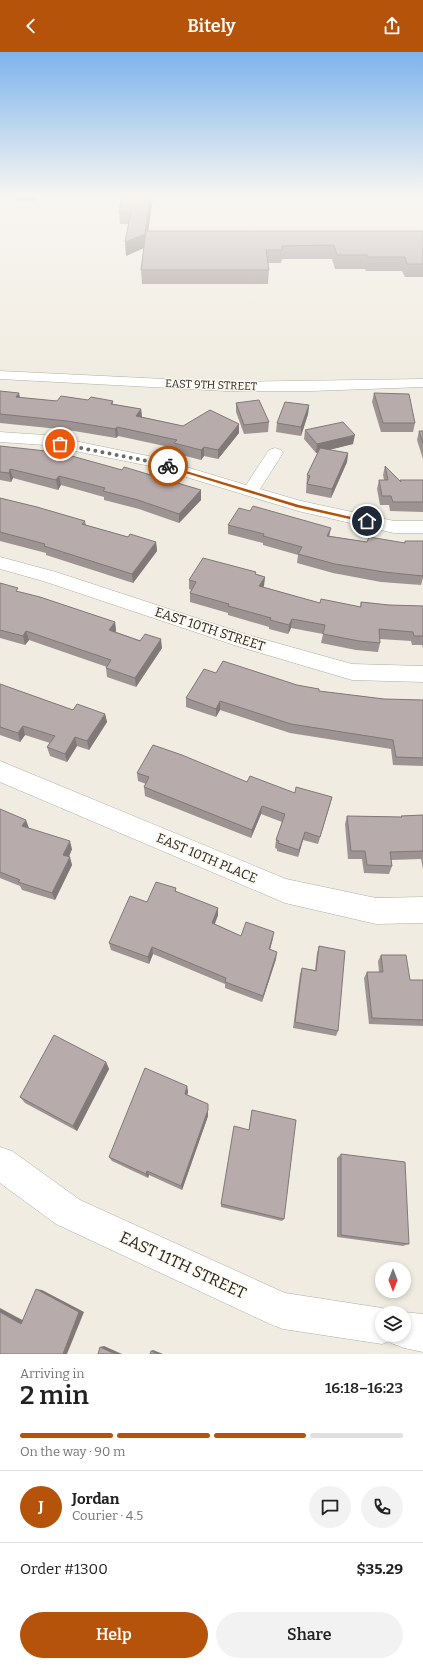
<!DOCTYPE html>
<meta charset="utf-8">
<style>
:root{--surface:#fff;--page:#f2f2f2;--text:#222;--muted:#767676;--line:#e0e0e0;--accent:#b45309}
body{margin:0;font-family:Bitter,serif;background:var(--page);color:var(--text);height:100vh;display:flex;flex-direction:column;font-size:15px;white-space:nowrap}
*{box-sizing:border-box;margin:0}
p{font-size:13px;color:var(--muted)}
.icon{flex:none;width:22px;height:22px;fill:none;stroke:currentColor;stroke-width:2;stroke-linecap:round;stroke-linejoin:round}
.map{position:relative;height:1302px;overflow:hidden}
.panel{display:flex;flex-direction:column;background:var(--surface);flex:1}
.panel>*{flex:none}
.needle{width:26px;rotate:180deg}
.fabs{position:absolute;left:375px;top:1210px;display:grid;gap:8px}
.fabs a{display:grid;place-items:center;width:36px;height:36px;border-radius:50%;background:var(--surface);box-shadow:0 2px 6px #0003;font-size:20px}
.pin{position:absolute;display:grid;place-items:center;width:34px;height:34px;color:#fff;margin:-17px;border:2px solid #fff;border-radius:50%;box-shadow:0 1px 4px #0007}
.courier{position:absolute;display:grid;place-items:center;width:40px;height:40px;margin:-20px;border:3px solid #b45309;border-radius:50%;background:#fff;color:#222;box-shadow:0 1px 5px #0007}
.summary em{font-style:normal;font-weight:600}
.summary div{display:flex;flex-direction:column-reverse}
.summary{display:flex;align-items:center;justify-content:space-between;height:68px;padding:0 20px}
h1{font-size:26px;font-weight:600;line-height:30px}
.bar{display:grid;grid-template-columns:repeat(4,1fr);gap:6px 4px;align-content:center;height:48px;padding:0 20px}
.bar i{height:5px;border-radius:3px;background:var(--line)}
.bar .current{background:var(--accent)}
.bar p{grid-column:span 4}
.line{display:flex;align-items:center;gap:10px;padding:0 20px;border-top:1px solid var(--line)}
.line div{flex:1}
.round{display:grid;place-items:center;flex:none;width:42px;height:42px;border-radius:21px;background:var(--page)}
.button{display:flex;gap:8px;margin-top:auto;padding:8px 20px}
.button a{flex:1;height:46px;border-radius:24px;background:var(--accent);color:#fff;font-size:16px;font-weight:600;line-height:46px;text-align:center}
.button a+a{background:var(--page);color:var(--text)}
header{display:flex;justify-content:space-between;align-items:center;height:52px;padding:0 20px;background:var(--accent);color:#fff;font-size:18px;font-weight:600}
.map>svg:first-child{display:block}
</style>
<header><svg class="icon" aria-label="back" viewBox="0 0 24 24"><path d="M15 5l-7 7 7 7"/></svg>Bitely<svg class="icon" aria-label="share" viewBox="0 0 24 24"><path d="M12 15V3M7 8l5-5 5 5M5 13v7h14v-7"/></svg></header>
<div class="map">
<svg width="423" height="1302" viewBox="0 0 423 1302">
<rect width="100%" height="100%" fill="#f0ece1"/>
<g fill="none" stroke-linecap="round" stroke-linejoin="round">
<g stroke="#b0ada3" stroke-width="1">
<g id="minor">
<path d="M 0,319 L 227,330 L 423,327 L 423,335 L 311,339 L 227,339 L 0,327 Z"/>
<path d="M 0,380 L 45,383 L 153,405 L 246,433 L 269,398 L 275,396 L 281,398 L 283,401 L 260,437 L 301,449 L 394,469 L 423,469 L 423,481 L 394,481 L 298,459 L 150,414 L 45,393 L 0,390 Z"/>
<path d="M 0,505 L 56,520 L 248,583 L 352,612 L 423,614 L 423,630 L 352,628 L 237,594 L 43,529 L 0,517 Z"/>
<path d="M 0,709 L 286,827 L 376,846 L 423,845 L 423,871 L 376,872 L 285,851 L 0,730 Z"/>
<path d="M 0,1095 L 12,1099 L 80,1148 L 285,1241 L 382,1256 L 395,1261 L 382,1261 L 382,1283 L 404,1283 L 404,1261 L 400,1261 L 404,1260 L 423,1262 L 423,1300 L 404,1296 L 391,1291 L 390,1289 L 382,1292 L 283,1277 L 270,1272 L 56,1172 L 0,1131 Z"/>
</g>
</g>
<use href="#minor" fill="#fff" fill-rule="evenodd"/>
</g>
<g fill="#9e9393">
<path d="M 15,145 L 36,145 L 34,149 L 15,149 Z"/>
<path d="M 153,145 L 148,179 L 423,179 L 423,225 L 405,225 L 402,219 L 366,219 L 365,217 L 335,217 L 332,207 L 282,207 L 281,211 L 268,211 L 269,218 L 268,232 L 142,232 L 141,218 L 144,196 L 126,204 L 128,172 L 120,172 L 119,160 Z"/>
<path d="M 0,339 L 20,346 L 57,349 L 88,348 L 113,349 L 113,352 L 141,357 L 142,365 L 183,374 L 239,372 L 239,381 L 218,407 L 204,404 L 201,408 L 174,401 L 174,396 L 118,384 L 116,386 L 68,378 L 0,371 Z"/>
<path d="M 374,341 L 415,371 L 413,380 L 381,380 L 372,350 Z"/>
<path d="M 236,351 L 269,370 L 268,380 L 244,382 L 236,360 Z"/>
<path d="M 309,353 L 308,362 L 301,384 L 276,380 L 277,371 Z"/>
<path d="M 305,378 L 353,392 L 329,398 L 348,401 L 347,410 L 331,446 L 306,441 L 307,423 L 318,400 L 316,401 L 304,387 Z"/>
<path d="M 419,379 L 423,379 L 423,407 L 417,388 Z"/>
<path d="M 0,394 L 122,418 L 201,438 L 201,448 L 179,471 L 139,457 L 104,448 L 104,445 L 61,433 L 58,438 L 13,426 L 11,430 L 0,428 Z"/>
<path d="M 385,414 L 400,429 L 400,428 L 423,428 L 423,460 L 390,459 L 389,453 L 380,453 L 377,437 L 379,428 L 384,428 L 383,423 Z"/>
<path d="M 0,446 L 85,469 L 86,473 L 128,485 L 156,490 L 157,499 L 133,531 L 46,503 L 46,501 L 0,489 Z"/>
<path d="M 228,473 L 330,484 L 367,490 L 404,491 L 405,489 L 423,489 L 423,526 L 421,533 L 381,530 L 333,521 L 297,511 L 298,503 L 263,493 L 263,491 L 228,482 Z"/>
<path d="M 256,522 L 265,525 L 263,535 L 320,551 L 360,555 L 361,550 L 389,553 L 423,554 L 423,596 L 422,593 L 412,593 L 411,589 L 380,587 L 380,591 L 378,600 L 356,598 L 321,591 L 323,582 L 291,576 L 288,582 L 269,577 L 269,575 L 228,563 L 228,561 L 190,550 L 190,541 L 191,538 L 189,537 L 189,528 Z"/>
<path d="M 0,531 L 19,540 L 115,570 L 116,579 L 116,580 L 162,596 L 136,635 L 107,625 L 106,616 L 107,615 L 29,588 L 25,593 L 0,586 Z"/>
<path d="M 216,621 L 297,633 L 319,639 L 384,647 L 423,648 L 423,714 L 393,713 L 391,697 L 290,681 L 220,658 L 216,665 L 186,655 L 186,646 Z"/>
<path d="M 0,632 L 73,658 L 105,662 L 107,670 L 89,698 L 77,694 L 67,710 L 50,704 L 47,695 L 50,691 L 25,683 L 20,690 L 0,683 Z"/>
<path d="M 137,721 L 247,730 L 295,741 L 332,745 L 318,792 L 303,788 L 298,805 L 277,799 L 277,797 L 275,796 L 276,788 L 282,770 L 261,762 L 251,786 L 145,744 L 144,735 L 146,732 L 138,729 Z"/>
<path d="M 0,757 L 29,776 L 72,797 L 69,805 L 72,813 L 55,848 L 22,838 L 20,834 L 0,826 Z"/>
<path d="M 423,763 L 423,817 L 421,807 L 391,808 L 392,814 L 389,822 L 364,821 L 362,807 L 348,807 L 345,772 L 347,764 L 401,765 L 401,764 Z"/>
<path d="M 176,836 L 176,840 L 218,856 L 218,863 L 215,872 L 241,884 L 273,886 L 270,898 L 276,907 L 262,950 L 225,936 L 225,932 L 153,902 L 149,912 L 111,898 L 109,891 L 147,850 Z"/>
<path d="M 319,894 L 338,979 L 336,984 L 293,976 L 300,922 L 302,916 L 315,918 L 317,901 Z"/>
<path d="M 381,903 L 410,928 L 423,928 L 423,974 L 369,972 L 364,926 L 367,920 L 379,920 L 378,909 Z"/>
<path d="M 106,1010 L 109,1017 L 77,1079 L 25,1051 L 20,1045 Z"/>
<path d="M 187,1034 L 188,1040 L 187,1043 L 208,1052 L 208,1064 L 182,1138 L 149,1123 L 148,1126 L 112,1109 L 109,1105 Z"/>
<path d="M 252,1058 L 284,1167 L 282,1169 L 221,1155 L 221,1152 L 249,1078 Z"/>
<path d="M 341,1102 L 409,1192 L 403,1194 L 337,1185 L 337,1106 Z"/>
</g>
<g fill="#817878">
<path d="M 33,145 L 36,145 L 34,149 Z"/>
<path d="M 150,145 L 153,145 L 146,195 L 126,204 L 125,190 Z"/>
<path d="M 19,341 L 21,350 L 16,345 Z"/>
<path d="M 309,353 L 308,362 L 301,384 L 301,375 Z"/>
<path d="M 141,357 L 142,366 L 136,364 Z"/>
<path d="M 239,372 L 239,381 L 218,407 L 218,398 Z"/>
<path d="M 117,375 L 118,384 L 116,386 L 115,377 Z"/>
<path d="M 355,383 L 353,392 L 316,401 L 317,392 Z"/>
<path d="M 204,395 L 204,404 L 201,408 L 201,398 Z"/>
<path d="M 348,401 L 347,410 L 331,446 L 332,437 Z"/>
<path d="M 10,417 L 13,426 L 11,430 L 9,421 Z"/>
<path d="M 59,424 L 61,433 L 58,438 L 56,428 Z"/>
<path d="M 201,438 L 201,448 L 179,471 L 179,462 Z"/>
<path d="M 331,476 L 329,485 L 327,484 Z"/>
<path d="M 156,490 L 157,499 L 133,531 L 132,522 Z"/>
<path d="M 265,525 L 264,534 L 259,543 L 259,534 Z"/>
<path d="M 292,567 L 291,576 L 288,582 L 289,573 Z"/>
<path d="M 115,570 L 116,579 L 110,587 L 109,578 Z"/>
<path d="M 26,579 L 29,588 L 25,593 L 23,584 Z"/>
<path d="M 161,587 L 162,596 L 136,635 L 135,626 Z"/>
<path d="M 220,649 L 220,658 L 216,665 L 216,657 Z"/>
<path d="M 105,662 L 107,670 L 89,698 L 87,689 Z"/>
<path d="M 23,674 L 25,683 L 20,690 L 18,681 Z"/>
<path d="M 75,685 L 77,694 L 67,710 L 65,702 Z"/>
<path d="M 332,745 L 330,753 L 318,792 L 320,785 Z"/>
<path d="M 262,754 L 261,762 L 251,786 L 252,778 Z"/>
<path d="M 26,768 L 29,776 L 25,782 L 22,774 Z"/>
<path d="M 305,780 L 303,788 L 298,805 L 299,798 Z"/>
<path d="M 70,789 L 72,797 L 66,811 L 63,803 Z"/>
<path d="M 70,805 L 72,813 L 55,848 L 52,841 Z"/>
<path d="M 218,856 L 218,863 L 212,878 L 212,871 Z"/>
<path d="M 274,880 L 273,886 L 268,904 L 269,897 Z"/>
<path d="M 152,895 L 153,902 L 149,912 L 148,905 Z"/>
<path d="M 277,900 L 276,907 L 262,950 L 263,944 Z"/>
<path d="M 106,1010 L 109,1017 L 77,1079 L 73,1074 Z"/>
<path d="M 187,1034 L 188,1040 L 186,1048 L 185,1042 Z"/>
<path d="M 208,1058 L 208,1064 L 182,1138 L 181,1134 Z"/>
<path d="M 147,1119 L 149,1123 L 148,1126 L 146,1122 Z"/>
<path d="M 36,1237 L 42,1238 L 84,1260 L 67,1302 L 63,1302 Z"/>
<path d="M 0,1256 L 28,1271 L 21,1272 L 0,1260 Z"/>
<path d="M 104,1294 L 122,1302 L 115,1302 L 100,1295 Z"/>
<path d="M 153,1298 L 163,1302 L 158,1302 L 151,1299 Z"/>
</g>
<g fill="#b8abab" stroke="#817878">
<path d="M 122,145 L 150,145 L 145,182 L 125,190 L 131,160 L 119,160 Z"/>
<path d="M 146,179 L 423,179 L 423,212 L 407,212 L 405,205 L 368,205 L 367,203 L 337,203 L 334,193 L 282,194 L 282,198 L 266,198 L 269,218 L 141,218 Z"/>
<path d="M 0,339 L 19,341 L 16,345 L 57,349 L 61,344 L 88,348 L 91,345 L 113,349 L 111,352 L 141,357 L 136,364 L 183,374 L 210,358 L 239,372 L 218,398 L 204,395 L 201,398 L 174,391 L 177,388 L 117,375 L 115,377 L 67,369 L 0,362 Z"/>
<path d="M 374,341 L 409,342 L 415,371 L 383,371 Z"/>
<path d="M 259,348 L 269,370 L 244,373 L 236,351 Z"/>
<path d="M 285,350 L 309,353 L 301,375 L 277,371 Z"/>
<path d="M 343,370 L 355,383 L 317,392 L 305,378 Z"/>
<path d="M 419,379 L 423,379 L 423,391 Z"/>
<path d="M 0,394 L 37,398 L 61,401 L 122,418 L 124,415 L 201,438 L 179,462 L 138,448 L 103,439 L 105,436 L 59,424 L 56,428 L 10,417 L 9,421 L 0,420 Z"/>
<path d="M 320,396 L 348,401 L 332,437 L 307,432 L 310,424 L 307,423 Z"/>
<path d="M 385,414 L 401,430 L 400,428 L 423,428 L 423,450 L 393,450 L 391,444 L 382,444 L 379,428 L 388,428 Z"/>
<path d="M 0,446 L 37,455 L 85,469 L 82,472 L 128,485 L 130,482 L 156,490 L 132,522 L 44,494 L 45,492 L 0,480 Z"/>
<path d="M 253,454 L 331,476 L 327,484 L 367,490 L 369,485 L 405,491 L 405,489 L 423,489 L 423,524 L 384,520 L 335,512 L 298,502 L 302,495 L 263,484 L 264,482 L 228,473 L 239,456 L 250,459 Z"/>
<path d="M 203,506 L 256,520 L 255,522 L 265,525 L 259,534 L 320,551 L 321,547 L 361,555 L 361,550 L 389,553 L 423,554 L 423,584 L 414,584 L 413,580 L 379,577 L 380,591 L 359,589 L 323,582 L 325,573 L 292,567 L 289,573 L 270,568 L 271,566 L 228,554 L 229,552 L 190,541 L 196,530 L 189,528 Z"/>
<path d="M 0,531 L 18,536 L 16,539 L 40,545 L 115,570 L 109,578 L 140,589 L 145,582 L 161,587 L 135,626 L 106,616 L 111,608 L 26,579 L 23,584 L 0,578 Z"/>
<path d="M 223,609 L 297,633 L 319,637 L 319,639 L 384,647 L 423,648 L 423,706 L 396,705 L 393,688 L 291,672 L 220,649 L 216,657 L 186,646 L 204,617 L 216,621 Z"/>
<path d="M 0,632 L 73,658 L 77,652 L 105,662 L 87,689 L 75,685 L 65,702 L 47,695 L 55,684 L 23,674 L 18,681 L 0,675 Z"/>
<path d="M 153,693 L 182,703 L 247,730 L 250,724 L 295,741 L 296,735 L 332,745 L 320,785 L 305,780 L 299,798 L 278,791 L 279,789 L 276,788 L 285,762 L 262,754 L 252,778 L 144,735 L 149,725 L 137,721 Z"/>
<path d="M 0,757 L 26,768 L 22,774 L 70,789 L 63,803 L 70,805 L 52,841 L 18,830 L 20,828 L 0,820 Z"/>
<path d="M 423,763 L 423,799 L 390,800 L 392,814 L 367,813 L 365,799 L 351,799 L 347,764 L 402,765 L 401,764 Z"/>
<path d="M 156,830 L 176,836 L 175,839 L 218,856 L 212,871 L 241,884 L 246,870 L 274,880 L 269,897 L 277,900 L 263,944 L 225,930 L 226,926 L 152,895 L 148,905 L 109,891 L 130,844 L 147,850 Z"/>
<path d="M 319,894 L 345,899 L 338,979 L 295,970 L 302,916 L 316,919 Z"/>
<path d="M 381,903 L 406,903 L 410,928 L 423,928 L 423,968 L 372,966 L 367,920 L 383,920 Z"/>
<path d="M 54,983 L 106,1010 L 73,1074 L 20,1045 Z"/>
<path d="M 145,1016 L 187,1034 L 185,1042 L 208,1052 L 208,1058 L 181,1134 L 147,1119 L 146,1122 L 109,1105 Z"/>
<path d="M 252,1058 L 296,1068 L 284,1167 L 221,1152 L 234,1074 L 249,1078 Z"/>
<path d="M 341,1102 L 405,1110 L 409,1192 L 341,1183 Z"/>
<path d="M 36,1237 L 79,1260 L 63,1302 L 0,1302 L 0,1260 L 21,1272 Z"/>
<path d="M 100,1295 L 115,1302 L 98,1302 Z"/>
<path d="M 151,1299 L 158,1302 L 150,1302 Z"/>
</g>
<linearGradient id="sky" x2="0" y2="1"><stop stop-color="#7db4ec"/><stop offset="0.44" stop-color="#f8f6f2"/><stop offset="1" stop-color="#f8f6f2" stop-opacity="0"/></linearGradient>
<rect width="423" height="327" fill="url(#sky)"/>
<path fill="#b45309" d="M 166,413 L 299,453 L 369,469 L 367,471 L 296,455 L 166,415 Z"/>
<g fill="none" stroke-linecap="round" stroke-linejoin="round">
<path stroke="#6e6b66" stroke-width="4" stroke-dasharray="0 7.2" d="M 60,392 L 153,410 L 168,414"/>
</g>
<g text-anchor="middle" dominant-baseline="central" stroke-width="3" stroke-linejoin="round" paint-order="stroke">
<g font-size="11" fill="#282623" stroke="#fdf9ef">
<text transform="translate(211 333) rotate(2)">EAST 9TH STREET</text>
</g>
<g font-size="13" fill="#282623" stroke="#fdf9ef">
<text transform="translate(210 577) rotate(18)">EAST 10TH STREET</text>
<text transform="translate(207 806) rotate(23)">EAST 10TH PLACE</text>
</g>
<g font-size="16" fill="#282623" stroke="#fdf9ef">
<text transform="translate(183 1213) rotate(25)">EAST 11TH STREET</text>
</g>
</g>
</svg>
<div class="fabs">
<a><svg class="needle" viewBox="-14 -14 28 28"><path d="M0-13l5 13h-10z" fill="#e53935"/><path d="M0 13l5-13h-10z" fill="#767676"/></svg></a>
<a><svg class="icon" aria-label="layers" viewBox="0 0 24 24"><path d="M12 4l9 5-9 5-9-5zM3 14l9 5 9-5"/></svg></a>
</div>
<div class="pin" style="left:60px;top:392px;background:#ea580c"><svg class="icon" aria-label="bag" viewBox="0 0 24 24"><path d="M5 8h14l-1 12H6zM9 8a3 3 0 0 1 6 0"/></svg></div>
<div class="pin" style="left:367px;top:469px;background:#1f2937"><svg class="icon" aria-label="home" viewBox="0 0 24 24"><path d="M3 11l9-7 9 7M6 9v11h12V9"/></svg></div>
<div class="courier" style="left:168px;top:414px"><svg class="icon" aria-label="bike" viewBox="0 0 24 24"><circle cx="6" cy="16" r="4"/><circle cx="18" cy="16" r="4"/><path d="M6 16l4-8h5l3 8M10 8l3 8H6M13 5h3"/></svg></div>
</div>
<section class="panel">
<div class="summary"><div><h1>2 min</h1><p>Arriving in</p></div><em>16:18–16:23</em></div>
<div class="bar"><i class="current"></i><i class="current"></i><i class="current"></i><i></i><p>On the way · 90 m</p></div>
<div class="line" style="height:72px"><b class="round" style="background:var(--accent);color:#fff">J</b><div><b>Jordan</b><p>Courier · 4.5</p></div><a class="round"><svg class="icon" aria-label="chat" viewBox="0 0 24 24"><path d="M4 5h16v11H9l-5 4z"/></svg></a><a class="round"><svg class="icon" aria-label="phone" viewBox="0 0 24 24"><path d="M5 4h4l2 5-3 2q2 4 5 5l2-3 5 2v4C11 20 4 13 5 4z"/></svg></a></div>
<div class="line" style="height:52px"><div>Order #1300</div><b>$35.29</b></div>
<div class="button"><a>Help</a><a>Share</a></div>
</section>
